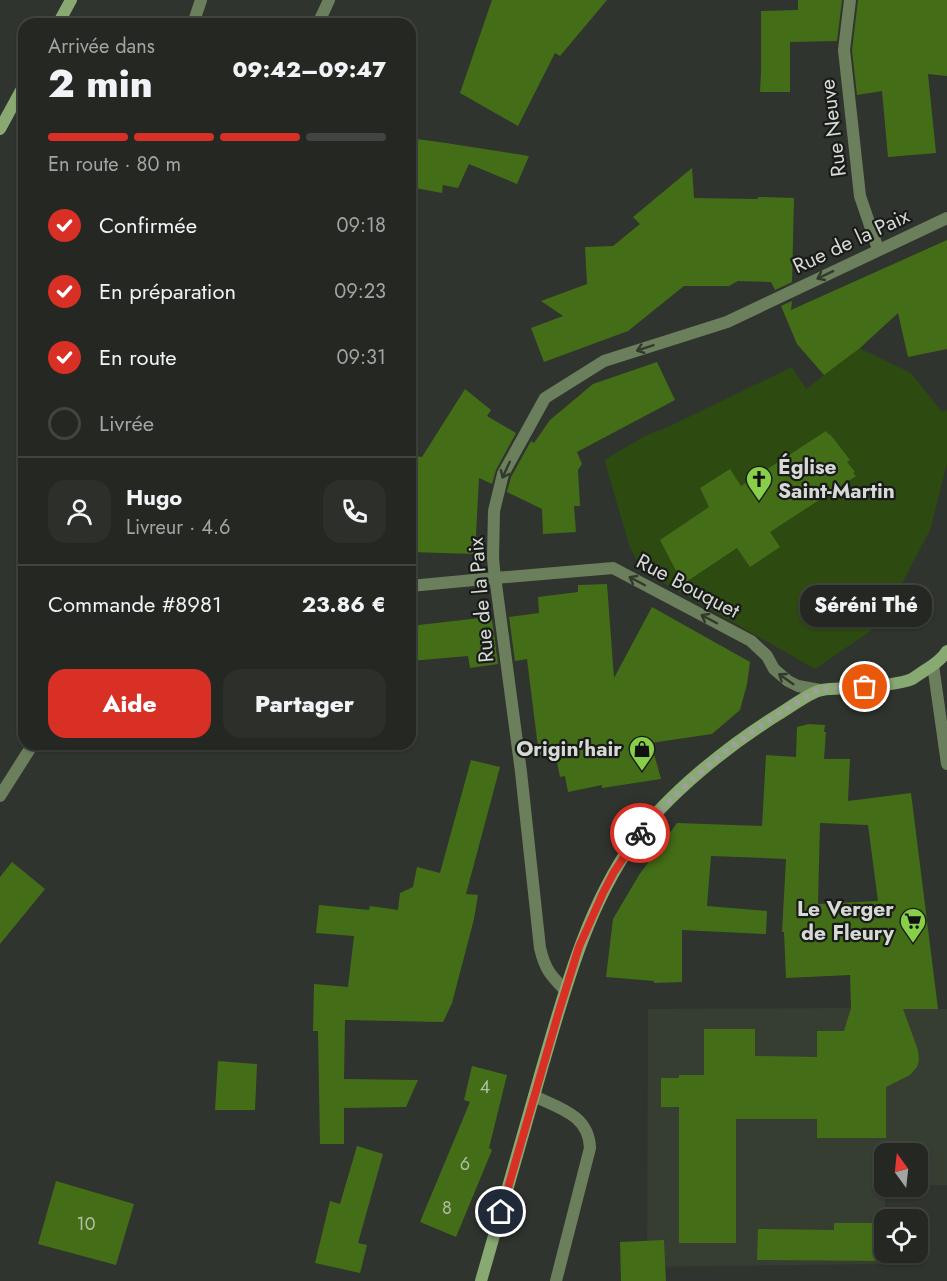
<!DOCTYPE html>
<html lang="fr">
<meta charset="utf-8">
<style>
:root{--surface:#242722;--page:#2c2f2a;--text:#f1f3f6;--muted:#a3a5a5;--line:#414440;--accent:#d93025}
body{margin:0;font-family:Jost,sans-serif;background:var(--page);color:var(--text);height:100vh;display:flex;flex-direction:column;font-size:22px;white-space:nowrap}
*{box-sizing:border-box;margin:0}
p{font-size:20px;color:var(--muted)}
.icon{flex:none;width:33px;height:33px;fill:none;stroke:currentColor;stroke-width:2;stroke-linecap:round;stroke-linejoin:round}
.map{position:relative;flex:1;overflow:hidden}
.sheet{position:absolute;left:18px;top:18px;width:398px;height:732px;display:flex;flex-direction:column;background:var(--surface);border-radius:18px;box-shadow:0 2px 4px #0004,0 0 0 2px var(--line)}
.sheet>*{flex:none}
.needle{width:39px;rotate:345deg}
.controls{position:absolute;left:874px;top:1143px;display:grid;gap:12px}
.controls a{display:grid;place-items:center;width:54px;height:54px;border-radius:12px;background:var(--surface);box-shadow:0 2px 4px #0004,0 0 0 2px var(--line);font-size:30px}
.pin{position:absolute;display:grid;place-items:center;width:51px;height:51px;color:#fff;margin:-26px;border:3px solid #fff;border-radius:50%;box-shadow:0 2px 6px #0007}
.courier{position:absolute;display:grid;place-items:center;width:60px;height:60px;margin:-30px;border:4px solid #d93025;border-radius:50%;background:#fff;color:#222;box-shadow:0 2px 8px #0007}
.bubble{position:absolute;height:42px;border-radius:18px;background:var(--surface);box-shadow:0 2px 4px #0004,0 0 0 2px var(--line);font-size:20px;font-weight:800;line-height:42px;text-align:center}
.head em{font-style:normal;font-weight:800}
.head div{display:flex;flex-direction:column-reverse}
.head{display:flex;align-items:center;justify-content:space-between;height:102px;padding:0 30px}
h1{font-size:39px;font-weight:800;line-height:45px}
.bar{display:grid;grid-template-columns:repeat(4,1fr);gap:9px 6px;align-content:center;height:72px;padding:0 30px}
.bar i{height:8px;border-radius:4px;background:var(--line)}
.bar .selected{background:var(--accent)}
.bar p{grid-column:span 4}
.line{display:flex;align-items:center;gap:15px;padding:0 30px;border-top:2px solid var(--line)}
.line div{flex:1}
.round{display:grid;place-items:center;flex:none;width:63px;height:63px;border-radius:18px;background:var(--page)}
ol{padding:0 30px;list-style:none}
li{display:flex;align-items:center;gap:18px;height:66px}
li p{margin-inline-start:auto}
li .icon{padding:6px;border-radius:50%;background:var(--accent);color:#fff;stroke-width:4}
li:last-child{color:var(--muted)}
li i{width:33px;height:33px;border:3px solid var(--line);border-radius:50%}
.cta{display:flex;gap:12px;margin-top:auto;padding:12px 30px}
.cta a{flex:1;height:69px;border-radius:18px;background:var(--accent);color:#fff;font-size:24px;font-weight:800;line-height:69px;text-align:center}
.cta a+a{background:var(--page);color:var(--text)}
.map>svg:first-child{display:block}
</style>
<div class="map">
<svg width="947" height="1281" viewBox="0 0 947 1281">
<rect width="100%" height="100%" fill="#30342e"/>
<path fill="#363d31" d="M 851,1008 L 947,1009 L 947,1185 L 918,1185 L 918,1154 L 885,1154 L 885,1264 L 647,1267 L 648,1009 Z"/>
<path fill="#2d4a11" d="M 859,348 L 911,373 L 942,412 L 947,410 L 947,464 L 930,530 L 890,606 L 872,630 L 815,669 L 643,571 L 630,548 L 605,462 L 606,459 L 645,436 L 670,426 L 792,367 L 806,389 Z"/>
<g fill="#436e17" fill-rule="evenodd">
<path d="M 492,0 L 607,0 L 560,56 L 555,53 L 518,126 L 460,93 Z"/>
<path d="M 798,0 L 842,0 L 837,41 L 790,42 L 790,92 L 760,92 L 761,73 L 761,11 L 798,10 Z"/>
<path d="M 858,0 L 947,0 L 947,76 L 928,74 L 936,153 L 888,157 L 882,91 L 857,95 L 852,50 Z"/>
<path d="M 410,138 L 446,143 L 529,156 L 517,184 L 469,164 L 458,188 L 443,185 L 442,193 L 410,187 Z"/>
<path d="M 692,168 L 694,198 L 758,199 L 758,197 L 794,198 L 792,282 L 775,290 L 771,282 L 738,281 L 729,286 L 684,286 L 628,331 L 544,362 L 531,328 L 563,316 L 541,301 L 587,284 L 585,247 L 613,246 L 640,224 L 633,217 Z"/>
<path d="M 947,240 L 947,349 L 908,357 L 898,313 L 860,348 L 824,375 L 797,344 L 781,306 L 792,301 L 791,310 Z"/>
<path d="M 657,362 L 675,400 L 577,452 L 582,464 L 578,470 L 580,506 L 574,506 L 576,532 L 543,534 L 542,509 L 507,492 L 511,477 L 531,441 L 534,443 L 550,420 L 593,384 Z"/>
<path d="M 465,389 L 491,410 L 487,416 L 516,433 L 496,470 L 492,484 L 479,478 L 475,554 L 410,552 L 410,455 L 422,457 Z"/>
<path d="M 826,431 L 829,435 L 830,434 L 850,460 L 847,462 L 855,472 L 853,473 L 856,476 L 770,532 L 780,547 L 750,567 L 737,548 L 683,584 L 660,540 L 709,507 L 700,488 L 730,469 L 741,486 Z"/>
<path d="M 607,584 L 614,678 L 652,607 L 750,662 L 747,684 L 740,710 L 712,734 L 651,743 L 661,779 L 602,788 L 602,785 L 568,792 L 565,776 L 560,777 L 555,752 L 539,755 L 527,659 L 515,661 L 509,617 L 539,613 L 538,597 L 578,592 L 578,585 Z"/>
<path d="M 480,618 L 480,621 L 492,619 L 498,664 L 470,668 L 468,656 L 410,661 L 410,626 Z"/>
<path d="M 809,724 L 825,725 L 824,732 L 826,732 L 824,759 L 850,759 L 848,801 L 911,793 L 938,1009 L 903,1009 L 918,1050 L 919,1060 L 917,1067 L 910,1075 L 886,1087 L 886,1138 L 817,1138 L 817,1119 L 736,1119 L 736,1243 L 679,1243 L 679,1107 L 661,1107 L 661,1078 L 679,1078 L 679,1075 L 704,1075 L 704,1029 L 755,1029 L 755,1056 L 817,1057 L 817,1031 L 844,1031 L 851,1008 L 850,975 L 786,978 L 784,932 L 782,932 L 786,859 L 711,856 L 707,906 L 767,911 L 766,934 L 682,930 L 682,982 L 654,983 L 654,981 L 606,977 L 613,919 L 639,875 L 677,823 L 762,826 L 766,755 L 796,757 L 797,727 ZM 820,823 L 868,825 L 878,901 L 818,904 Z"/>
<path d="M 471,760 L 500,767 L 466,894 L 478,895 L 474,919 L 452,1003 L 443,1022 L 345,1020 L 344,1079 L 418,1080 L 406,1107 L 344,1108 L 344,1144 L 320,1144 L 318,1031 L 313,1031 L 314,984 L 348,987 L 354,936 L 316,933 L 319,905 L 369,910 L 370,906 L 398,910 L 400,893 L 413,887 L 417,867 L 440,873 Z"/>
<path d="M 12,862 L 45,889 L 0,944 L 0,877 Z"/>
<path d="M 218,1061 L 257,1064 L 255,1110 L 215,1110 Z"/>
<path d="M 472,1066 L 507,1075 L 489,1148 L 492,1150 L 456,1237 L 420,1222 L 470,1102 L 464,1100 Z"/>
<path d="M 357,1146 L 383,1154 L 358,1243 L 367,1245 L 360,1273 L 315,1263 L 330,1201 L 340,1204 Z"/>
<path d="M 56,1181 L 134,1204 L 116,1265 L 38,1244 Z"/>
<path d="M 834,1223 L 881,1223 L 881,1261 L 757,1260 L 758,1229 L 834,1230 Z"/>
<path d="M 664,1240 L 666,1281 L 621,1281 L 620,1242 Z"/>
</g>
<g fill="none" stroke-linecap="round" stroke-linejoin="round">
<g stroke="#6b7f5d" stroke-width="12">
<path d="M 850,0 L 844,50 L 860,196 L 878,249"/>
<path d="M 193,24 L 201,0"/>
<path d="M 318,24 L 329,0"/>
<path d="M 410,586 L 495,578 L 613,568 L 751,641 L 767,656 L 774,669 L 788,681 L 798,686 L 820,690"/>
<path d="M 933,665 L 947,764"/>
<path d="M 0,796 L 33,744"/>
<path d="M 565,990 C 550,975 545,969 540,948 L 521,772 L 494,569 L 493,558 L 494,511 L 503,474 L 545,398 L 604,361 L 727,322 L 947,218"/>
<path d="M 534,1096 C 559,1108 589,1115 590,1148 L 556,1281"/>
</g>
<g stroke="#89a973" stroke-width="12">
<path d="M 58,24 L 71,0"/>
<path d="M 0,129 L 24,85"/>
<path d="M 481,1281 C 501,1210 521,1139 542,1068 C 565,990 586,909 633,842 C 667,794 729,745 779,714 C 789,708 812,691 822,690 C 832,688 844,689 854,688 C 867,687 901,684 912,679 C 917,676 922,672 927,669 C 935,664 942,659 947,651"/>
</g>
</g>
<defs><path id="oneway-shaft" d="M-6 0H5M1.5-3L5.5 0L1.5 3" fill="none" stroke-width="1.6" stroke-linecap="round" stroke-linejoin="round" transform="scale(1.5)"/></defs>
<g stroke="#32392d">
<use href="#oneway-shaft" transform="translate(825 275) rotate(154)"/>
<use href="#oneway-shaft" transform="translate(645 348) rotate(162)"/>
<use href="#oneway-shaft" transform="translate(506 470) rotate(115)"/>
<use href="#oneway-shaft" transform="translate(637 581) rotate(-152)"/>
<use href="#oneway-shaft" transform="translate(709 619) rotate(-152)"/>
<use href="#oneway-shaft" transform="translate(786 679) rotate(-145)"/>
</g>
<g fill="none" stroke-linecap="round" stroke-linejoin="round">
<path stroke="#9d9f9b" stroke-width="6" stroke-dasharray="0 10.8" d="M 640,833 C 681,785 730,745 783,711 C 793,705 809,694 819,690 C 827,687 855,688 865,687"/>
<path stroke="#d93025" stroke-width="8" d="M 501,1212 L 559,1011 L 579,947 L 603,893 L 614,872 L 640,833"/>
</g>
<defs>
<g id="church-pin" transform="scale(1.35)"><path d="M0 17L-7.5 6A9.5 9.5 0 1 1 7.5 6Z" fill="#88cf49" stroke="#191b18"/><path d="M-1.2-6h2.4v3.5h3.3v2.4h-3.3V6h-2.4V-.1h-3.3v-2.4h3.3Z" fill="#111"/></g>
<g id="shop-pin" transform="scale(1.35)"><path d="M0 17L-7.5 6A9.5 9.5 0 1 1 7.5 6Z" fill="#88cf49" stroke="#191b18"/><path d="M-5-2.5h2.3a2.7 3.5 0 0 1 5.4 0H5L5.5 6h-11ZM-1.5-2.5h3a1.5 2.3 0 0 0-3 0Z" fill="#111"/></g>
<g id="supermarket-pin" transform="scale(1.35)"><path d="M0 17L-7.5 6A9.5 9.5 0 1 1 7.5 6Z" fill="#88cf49" stroke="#191b18"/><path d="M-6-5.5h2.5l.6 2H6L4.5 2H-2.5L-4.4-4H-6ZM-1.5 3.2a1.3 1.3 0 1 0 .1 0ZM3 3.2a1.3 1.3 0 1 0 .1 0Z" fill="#111"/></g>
</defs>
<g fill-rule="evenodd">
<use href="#church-pin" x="759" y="479"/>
<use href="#shop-pin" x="642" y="749"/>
<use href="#supermarket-pin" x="913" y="921"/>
</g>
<g text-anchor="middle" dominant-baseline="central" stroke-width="4.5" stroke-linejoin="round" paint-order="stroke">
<g font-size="18" fill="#b2bea6">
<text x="485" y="1087">4</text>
<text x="465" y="1164">6</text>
<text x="447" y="1208">8</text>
<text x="86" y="1224">10</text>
</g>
<g font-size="21" fill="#d7d9d5" stroke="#191b18">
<text transform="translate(833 128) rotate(-97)">Rue Neuve</text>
<text transform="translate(851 241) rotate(-25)">Rue de la Paix</text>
<text transform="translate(688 586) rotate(28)">Rue Bouquet</text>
<text transform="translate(481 600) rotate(-95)">Rue de la Paix</text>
</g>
<g font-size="21" font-weight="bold" fill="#d7d9d5" stroke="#191b18" text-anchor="end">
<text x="778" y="467" text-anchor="start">Église<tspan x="778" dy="24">Saint-Martin</tspan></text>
<text x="622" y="749">Origin'hair</text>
<text x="894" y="909">Le Verger<tspan x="894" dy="24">de Fleury</tspan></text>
</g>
</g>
</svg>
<div class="controls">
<a><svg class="needle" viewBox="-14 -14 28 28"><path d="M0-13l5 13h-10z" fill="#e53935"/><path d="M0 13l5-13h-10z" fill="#a3a5a5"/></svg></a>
<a><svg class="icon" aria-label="locate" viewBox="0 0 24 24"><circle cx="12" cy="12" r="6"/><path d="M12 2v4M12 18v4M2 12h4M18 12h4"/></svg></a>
</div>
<div class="pin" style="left:865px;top:687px;background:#ea580c"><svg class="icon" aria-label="bag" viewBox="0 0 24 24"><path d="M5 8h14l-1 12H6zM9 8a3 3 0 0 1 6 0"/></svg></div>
<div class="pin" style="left:501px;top:1212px;background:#1f2937"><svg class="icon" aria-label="home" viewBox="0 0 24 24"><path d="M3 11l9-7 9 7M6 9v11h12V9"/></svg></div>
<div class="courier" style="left:640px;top:833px"><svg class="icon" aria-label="bike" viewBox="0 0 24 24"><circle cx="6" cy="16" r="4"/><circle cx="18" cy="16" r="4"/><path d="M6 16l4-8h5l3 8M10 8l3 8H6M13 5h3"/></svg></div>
<div class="bubble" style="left:800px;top:585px;width:132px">Séréni Thé</div>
<section class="sheet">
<div class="head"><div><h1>2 min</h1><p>Arrivée dans</p></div><em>09:42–09:47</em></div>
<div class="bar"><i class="selected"></i><i class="selected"></i><i class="selected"></i><i></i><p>En route · 80 m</p></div>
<ol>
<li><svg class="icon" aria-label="check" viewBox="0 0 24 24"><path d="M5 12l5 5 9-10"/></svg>Confirmée<p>09:18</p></li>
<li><svg class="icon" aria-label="check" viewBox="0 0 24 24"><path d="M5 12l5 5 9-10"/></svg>En préparation<p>09:23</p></li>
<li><svg class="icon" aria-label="check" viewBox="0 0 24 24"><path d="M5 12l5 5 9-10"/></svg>En route<p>09:31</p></li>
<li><i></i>Livrée</li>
</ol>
<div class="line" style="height:108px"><a class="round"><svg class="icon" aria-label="person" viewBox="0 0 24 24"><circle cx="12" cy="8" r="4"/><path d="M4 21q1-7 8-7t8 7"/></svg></a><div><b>Hugo</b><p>Livreur · 4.6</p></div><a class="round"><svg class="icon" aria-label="phone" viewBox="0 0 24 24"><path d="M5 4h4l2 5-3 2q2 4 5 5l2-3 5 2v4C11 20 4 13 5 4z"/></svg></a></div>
<div class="line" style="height:78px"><div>Commande #8981</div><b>23.86 €</b></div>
<div class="cta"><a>Aide</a><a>Partager</a></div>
</section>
</div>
